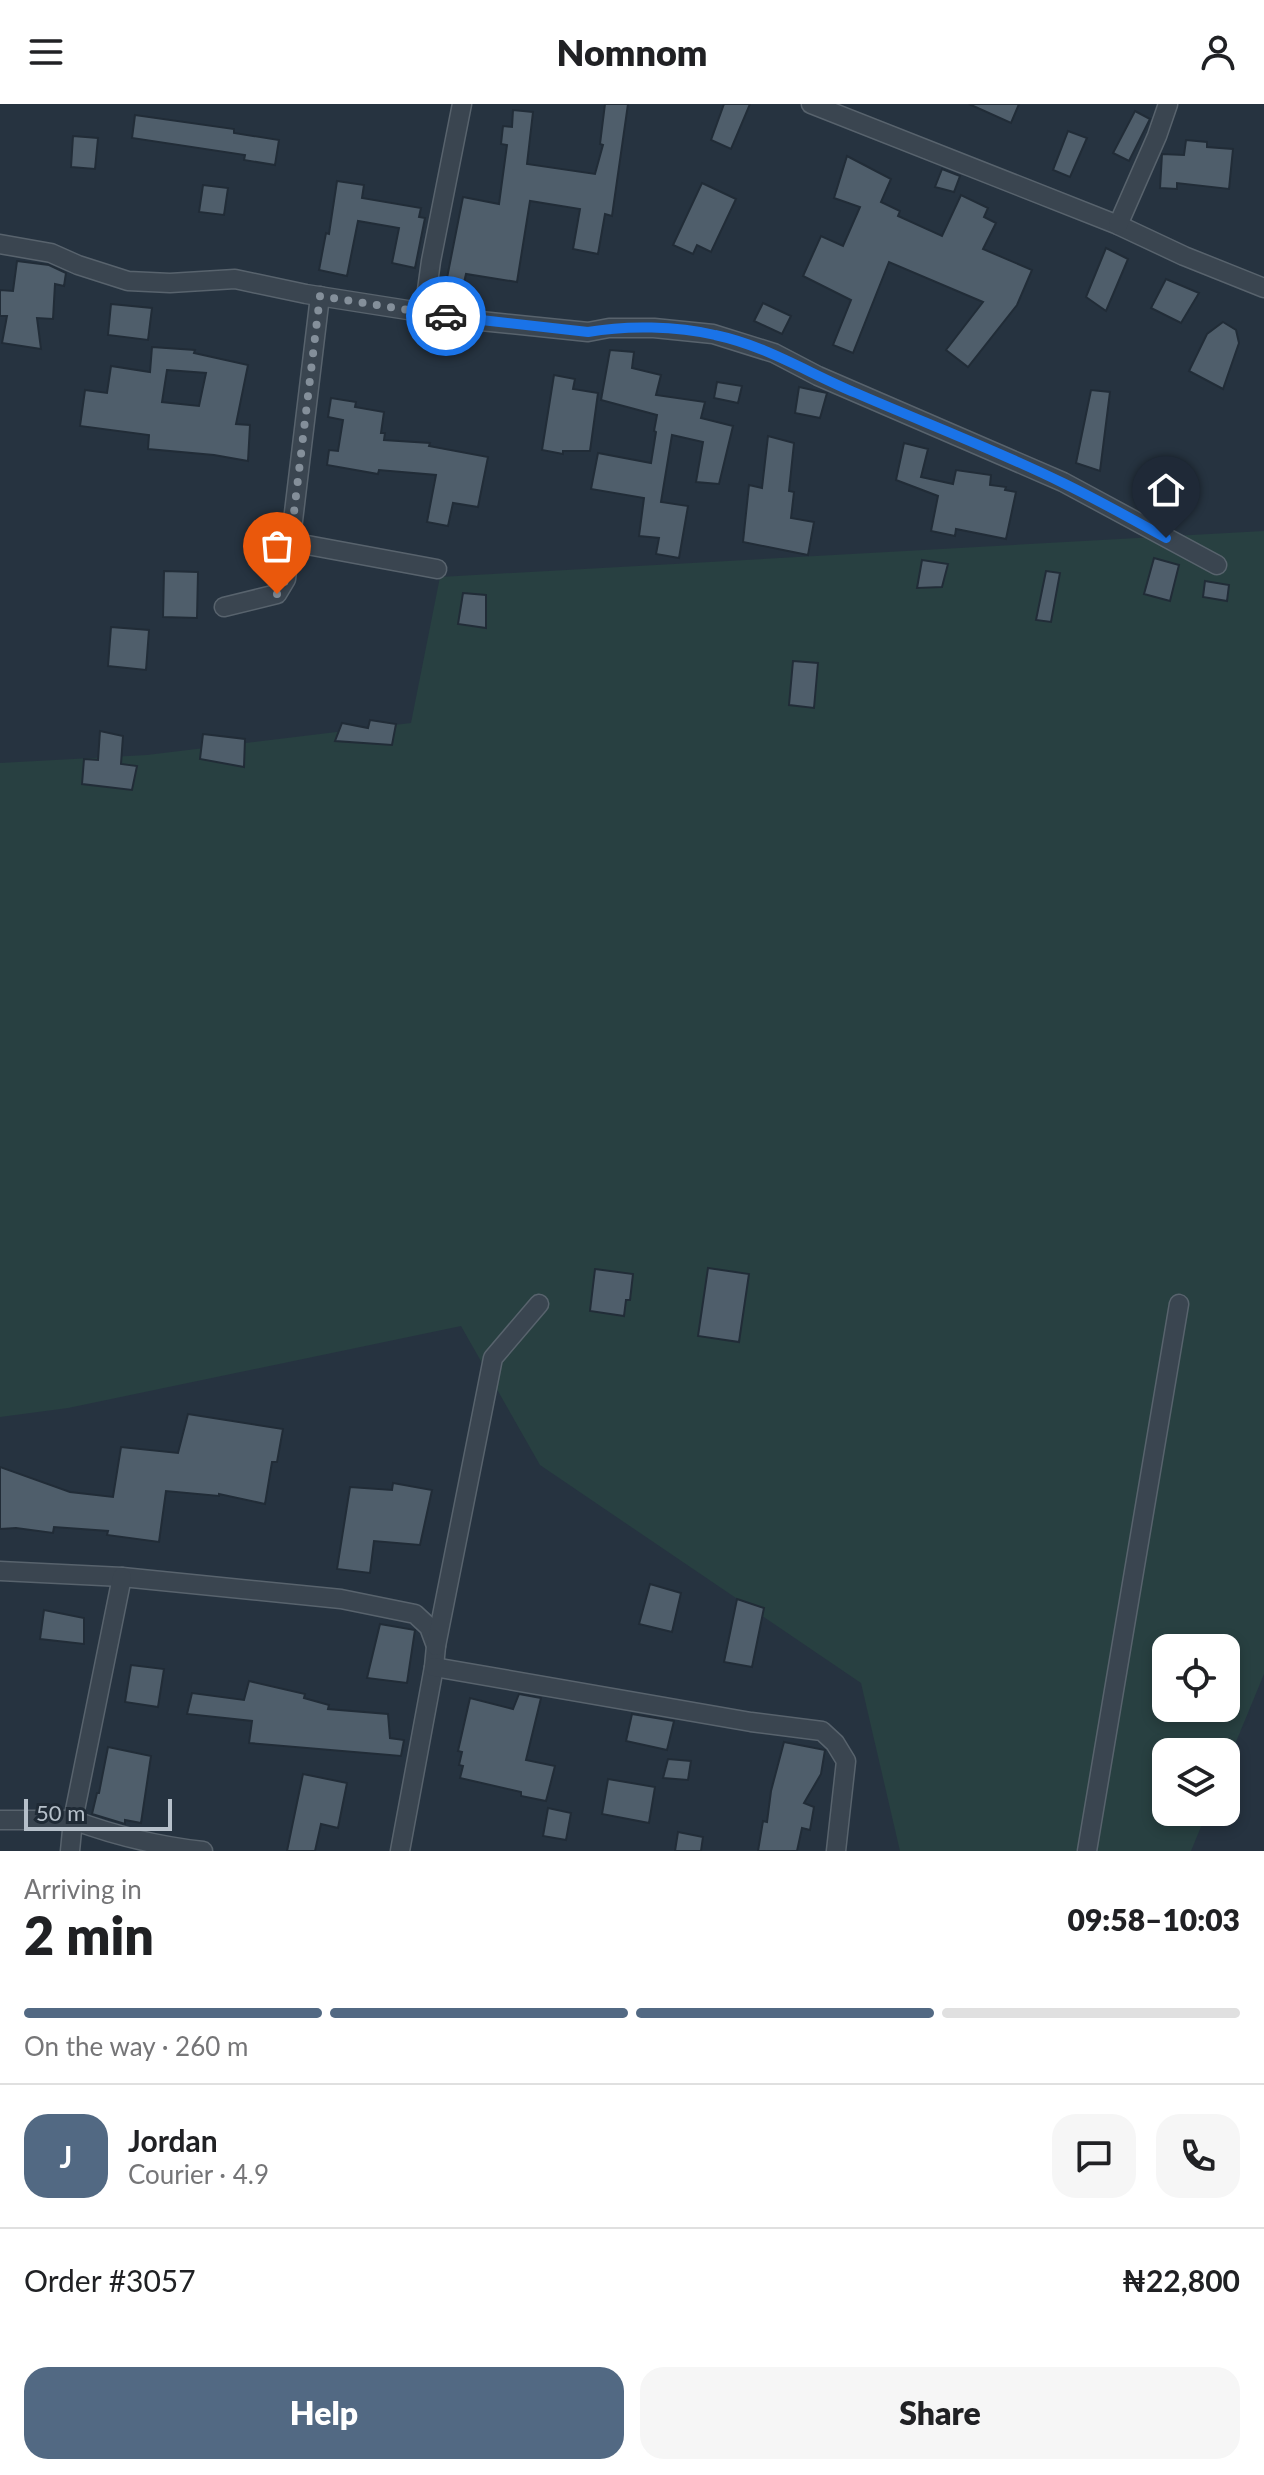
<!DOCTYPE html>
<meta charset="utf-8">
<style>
:root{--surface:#fff;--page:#f6f6f6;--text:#202124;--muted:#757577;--line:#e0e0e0;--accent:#526983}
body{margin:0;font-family:Lato,sans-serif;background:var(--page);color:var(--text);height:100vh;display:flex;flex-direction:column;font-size:30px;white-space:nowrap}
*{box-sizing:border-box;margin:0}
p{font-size:26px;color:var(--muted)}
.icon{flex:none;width:44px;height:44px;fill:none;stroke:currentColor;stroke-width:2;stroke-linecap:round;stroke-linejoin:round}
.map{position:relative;height:1747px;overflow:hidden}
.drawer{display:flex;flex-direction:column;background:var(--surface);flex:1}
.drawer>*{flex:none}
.controls{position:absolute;left:1152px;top:1530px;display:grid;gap:16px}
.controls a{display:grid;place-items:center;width:88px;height:88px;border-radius:16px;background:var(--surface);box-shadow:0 4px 12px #0003;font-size:40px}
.scale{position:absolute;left:24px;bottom:20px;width:148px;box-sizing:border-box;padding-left:8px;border:4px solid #b6c0ca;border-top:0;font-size:22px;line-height:28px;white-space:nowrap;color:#b6c0ca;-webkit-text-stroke:6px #1f2a35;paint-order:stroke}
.pin{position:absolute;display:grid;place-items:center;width:68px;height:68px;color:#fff;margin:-82px -34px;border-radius:50% 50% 50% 0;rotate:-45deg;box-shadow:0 0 8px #0007}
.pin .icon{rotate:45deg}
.courier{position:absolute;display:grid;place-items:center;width:80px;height:80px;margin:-40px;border:6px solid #1a73e8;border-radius:50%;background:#fff;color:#222;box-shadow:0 2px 10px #0007}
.headline em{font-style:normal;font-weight:800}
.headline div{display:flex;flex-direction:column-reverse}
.headline{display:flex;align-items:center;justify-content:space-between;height:136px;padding:0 24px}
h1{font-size:52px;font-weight:800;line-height:60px}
.bar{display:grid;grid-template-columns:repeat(4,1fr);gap:12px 8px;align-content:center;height:96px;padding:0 24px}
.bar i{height:10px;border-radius:6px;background:var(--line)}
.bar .current{background:var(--accent)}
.bar p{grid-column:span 4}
.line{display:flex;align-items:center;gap:20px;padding:0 24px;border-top:2px solid var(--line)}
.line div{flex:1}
.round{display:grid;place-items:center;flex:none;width:84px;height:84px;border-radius:24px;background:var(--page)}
.action{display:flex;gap:16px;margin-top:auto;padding:16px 24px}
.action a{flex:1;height:92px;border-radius:24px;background:var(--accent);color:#fff;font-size:32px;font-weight:800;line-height:92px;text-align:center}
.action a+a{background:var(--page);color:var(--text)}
header{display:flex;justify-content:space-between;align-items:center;height:104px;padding:0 24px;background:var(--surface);font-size:36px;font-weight:800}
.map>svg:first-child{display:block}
</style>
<header><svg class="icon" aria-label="menu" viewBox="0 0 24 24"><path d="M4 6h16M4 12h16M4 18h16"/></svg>Nomnom<svg class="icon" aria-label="person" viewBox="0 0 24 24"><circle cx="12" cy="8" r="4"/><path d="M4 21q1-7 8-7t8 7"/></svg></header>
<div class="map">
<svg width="1264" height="1747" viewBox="0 0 1264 1747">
<rect width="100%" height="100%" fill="#263340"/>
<path fill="#284041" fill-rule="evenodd" d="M 1264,427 L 1264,1570 L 1226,1662 L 1226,1648 L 1166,1648 L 1166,1708 L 1207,1708 L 1191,1747 L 900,1747 L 861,1579 L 540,1361 L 461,1222 L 68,1304 L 0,1313 L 0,659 L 147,651 L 411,619 L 440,473 ZM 1166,1544 L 1226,1544 L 1226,1604 L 1166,1604 Z"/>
<g fill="#4f5e6b" stroke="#212c37" stroke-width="2" fill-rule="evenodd">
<path d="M 605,0 L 628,0 L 612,112 L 605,110 L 598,150 L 573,145 L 580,105 L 530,97 L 517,178 L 466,170 L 463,183 L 446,179 L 463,93 L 499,100 L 507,41 L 501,40 L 503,22 L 512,23 L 513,6 L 533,8 L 527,60 L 595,70 L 603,41 L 600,40 Z"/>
<path d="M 724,0 L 750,0 L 731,45 L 711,36 Z"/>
<path d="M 969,0 L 1019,0 L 1011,19 Z"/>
<path d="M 1135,7 L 1150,15 L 1129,57 L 1113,49 Z"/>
<path d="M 135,11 L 234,25 L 234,29 L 279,36 L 275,61 L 244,56 L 245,51 L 132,34 Z"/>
<path d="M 1068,27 L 1087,34 L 1070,73 L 1053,66 Z"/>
<path d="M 73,32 L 98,34 L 95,65 L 71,63 Z"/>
<path d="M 1186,36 L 1207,38 L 1207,43 L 1233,45 L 1229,85 L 1177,79 L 1177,85 L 1160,84 L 1162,50 L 1184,51 Z"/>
<path d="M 847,52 L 891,75 L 881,98 L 900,107 L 898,112 L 942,132 L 961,91 L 988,104 L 984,113 L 996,119 L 983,145 L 1032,166 L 1017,201 L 968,263 L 946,246 L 983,198 L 889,158 L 853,249 L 833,241 L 851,196 L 803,172 L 821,132 L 843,142 L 860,103 L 834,94 Z"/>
<path d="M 942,65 L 960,72 L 954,88 L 935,83 Z"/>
<path d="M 337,77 L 364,81 L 362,94 L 421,104 L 419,113 L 425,114 L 415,164 L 392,159 L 399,124 L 358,117 L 347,172 L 319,166 L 326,129 L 329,130 Z"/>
<path d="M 702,79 L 736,95 L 711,148 L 697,141 L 693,150 L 673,141 Z"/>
<path d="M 203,81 L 228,84 L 224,111 L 199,108 Z"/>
<path d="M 1106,144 L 1128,155 L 1106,207 L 1086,193 Z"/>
<path d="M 17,157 L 49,161 L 66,169 L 64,182 L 55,180 L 53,215 L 37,214 L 41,245 L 2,239 L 7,212 L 0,212 L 0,186 L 13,187 Z"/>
<path d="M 1166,175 L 1199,189 L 1181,219 L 1151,204 Z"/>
<path d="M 763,199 L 791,212 L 782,230 L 754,217 Z"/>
<path d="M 111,200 L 152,204 L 148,236 L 108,231 Z"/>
<path d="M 1223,218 L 1236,226 L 1239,239 L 1223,285 L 1189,267 L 1207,230 Z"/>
<path d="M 152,243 L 195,246 L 194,249 L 248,261 L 236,320 L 250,321 L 248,357 L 214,351 L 148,345 L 149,331 L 80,322 L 85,286 L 107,289 L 111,262 L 150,268 ZM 167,266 L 206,269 L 199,302 L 162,298 Z"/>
<path d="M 610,246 L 634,248 L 632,264 L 661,271 L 656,291 L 705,298 L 701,314 L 733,322 L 719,380 L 696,378 L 703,338 L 672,331 L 661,398 L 688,402 L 679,454 L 656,450 L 659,434 L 639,432 L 644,394 L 591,385 L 598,349 L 651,359 L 656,328 L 654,327 L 657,311 L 601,296 Z"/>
<path d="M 554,271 L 575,275 L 573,285 L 598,289 L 590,347 L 563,347 L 563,350 L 542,346 Z"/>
<path d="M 717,278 L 742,282 L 738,299 L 714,294 Z"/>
<path d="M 799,283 L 827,289 L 820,314 L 795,309 Z"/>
<path d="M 1091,286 L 1110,288 L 1100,367 L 1076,359 Z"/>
<path d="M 331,294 L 356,298 L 355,303 L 384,308 L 381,329 L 385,329 L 384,336 L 430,339 L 429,342 L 488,353 L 478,403 L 453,399 L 448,422 L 427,418 L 436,371 L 379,366 L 378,370 L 327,361 L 329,346 L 338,347 L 343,316 L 328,313 Z"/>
<path d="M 768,332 L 794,339 L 789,387 L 794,388 L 791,414 L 814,418 L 808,451 L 743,438 L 749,381 L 762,384 Z"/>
<path d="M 904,339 L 928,345 L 921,373 L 953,380 L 956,366 L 991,371 L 990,381 L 1006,383 L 1005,386 L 1016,388 L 1006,435 L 956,425 L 955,432 L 931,427 L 938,392 L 896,376 Z"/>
<path d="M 1154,454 L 1179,461 L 1170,497 L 1144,490 Z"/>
<path d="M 922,456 L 948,460 L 942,483 L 917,484 Z"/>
<path d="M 164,467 L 198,468 L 197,514 L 163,513 Z"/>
<path d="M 1046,467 L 1060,469 L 1051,518 L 1036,516 Z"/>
<path d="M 1205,477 L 1229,481 L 1227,497 L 1203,493 Z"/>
<path d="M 463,489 L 486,491 L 486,524 L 458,520 Z"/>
<path d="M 111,523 L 149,526 L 146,566 L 108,562 Z"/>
<path d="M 793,557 L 818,559 L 814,604 L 789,601 Z"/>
<path d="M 370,616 L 396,620 L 392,641 L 335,637 L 342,619 L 368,624 Z"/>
<path d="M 100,627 L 123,632 L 121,660 L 137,662 L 132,686 L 82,680 L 84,655 L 98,656 Z"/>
<path d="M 203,630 L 245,635 L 244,663 L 200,655 Z"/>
<path d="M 708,1164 L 749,1170 L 739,1238 L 698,1232 Z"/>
<path d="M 595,1165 L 633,1170 L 630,1196 L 626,1196 L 624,1212 L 590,1207 Z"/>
<path d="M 188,1310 L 283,1325 L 277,1358 L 272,1358 L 265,1400 L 219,1390 L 219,1392 L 166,1387 L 159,1438 L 107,1431 L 108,1427 L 54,1423 L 53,1429 L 16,1424 L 0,1425 L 0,1363 L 70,1388 L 113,1393 L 121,1343 L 178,1349 Z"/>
<path d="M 393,1379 L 432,1386 L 420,1441 L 374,1437 L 370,1469 L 337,1465 L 350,1383 L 392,1386 Z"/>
<path d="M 650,1480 L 681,1489 L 672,1528 L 639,1520 Z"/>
<path d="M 737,1495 L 764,1504 L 752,1563 L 724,1558 Z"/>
<path d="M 44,1506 L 84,1514 L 84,1540 L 40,1535 Z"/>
<path d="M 380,1520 L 415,1526 L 407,1579 L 367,1574 Z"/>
<path d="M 131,1561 L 164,1565 L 158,1603 L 125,1598 Z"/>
<path d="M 249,1577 L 305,1590 L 304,1594 L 329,1601 L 328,1605 L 388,1610 L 390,1634 L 404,1636 L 401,1652 L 249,1639 L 252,1617 L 187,1610 L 192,1589 L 244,1596 Z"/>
<path d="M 519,1590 L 541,1594 L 526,1656 L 555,1662 L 546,1697 L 521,1692 L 521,1688 L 460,1674 L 463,1662 L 459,1661 L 462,1648 L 458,1647 L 470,1594 L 513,1605 Z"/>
<path d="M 632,1610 L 674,1617 L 667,1646 L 626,1637 Z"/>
<path d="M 784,1638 L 825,1646 L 821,1670 L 804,1699 L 814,1703 L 810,1726 L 802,1724 L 797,1747 L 758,1747 L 763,1717 L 767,1718 L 771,1687 Z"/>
<path d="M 108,1643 L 151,1652 L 141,1719 L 125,1716 L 125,1720 L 92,1710 L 97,1689 L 99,1689 Z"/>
<path d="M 668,1655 L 691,1657 L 688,1676 L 663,1674 Z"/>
<path d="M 303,1670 L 347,1679 L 338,1724 L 321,1720 L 315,1747 L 287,1747 Z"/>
<path d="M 608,1675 L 655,1683 L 649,1719 L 602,1710 Z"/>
<path d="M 548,1704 L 571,1709 L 566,1736 L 543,1732 Z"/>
<path d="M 678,1728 L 703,1733 L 701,1747 L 675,1747 Z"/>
</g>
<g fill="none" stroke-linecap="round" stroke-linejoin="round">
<g stroke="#58636d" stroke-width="21">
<g id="minor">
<path d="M 811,0 L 1118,121 L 1184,152 L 1264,184"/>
<path d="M 1118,121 L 1157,32 L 1168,0"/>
<path d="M 0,140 L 51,149 L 78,161 L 128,177 L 170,179 L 235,175 L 306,190 L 471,216 L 588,228 L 609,224 L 654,224 L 713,230 L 774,249 L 818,272 L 1063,378 L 1217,461"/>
<path d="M 424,208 L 431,157 L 462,0"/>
<path d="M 291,438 L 437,465"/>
<path d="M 224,503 L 277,490 L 286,475 L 320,192"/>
<path d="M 0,1467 L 122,1473 L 341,1495 L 415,1510 L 429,1523 L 436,1542 L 434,1563 L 400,1747"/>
<path d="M 436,1542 L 493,1254 L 539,1200"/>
<path d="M 434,1563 L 751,1618 L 822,1627 L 835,1639 L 846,1657 L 836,1747"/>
<path d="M 0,1716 L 73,1716 L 122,1473"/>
<path d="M 70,1747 L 73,1716 C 116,1732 158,1742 203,1747"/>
<path d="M 1087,1747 L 1179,1200"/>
</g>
</g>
<use href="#minor" stroke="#3a4550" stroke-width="18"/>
</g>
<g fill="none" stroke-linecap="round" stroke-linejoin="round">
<path stroke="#848f9a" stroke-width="8" stroke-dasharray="0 14.4" d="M 277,490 L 286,475 L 320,192 L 446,212"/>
<path stroke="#1a73e8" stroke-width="10" d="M 446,212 L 588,228 C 626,221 677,222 715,231 C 767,242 808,269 856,289 C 925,319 996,346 1063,379 C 1098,396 1132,415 1166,434"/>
</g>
</svg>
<div class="controls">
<a><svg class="icon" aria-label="locate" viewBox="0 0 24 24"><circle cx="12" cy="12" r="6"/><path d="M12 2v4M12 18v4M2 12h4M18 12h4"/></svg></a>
<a><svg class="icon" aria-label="layers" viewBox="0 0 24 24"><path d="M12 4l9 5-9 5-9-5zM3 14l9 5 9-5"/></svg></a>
</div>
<div class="scale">50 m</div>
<div class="pin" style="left:277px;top:490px;background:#ea580c"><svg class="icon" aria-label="bag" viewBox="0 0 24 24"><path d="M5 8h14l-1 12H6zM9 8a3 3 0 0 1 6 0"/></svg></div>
<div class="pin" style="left:1166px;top:434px;background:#1f2937"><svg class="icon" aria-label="home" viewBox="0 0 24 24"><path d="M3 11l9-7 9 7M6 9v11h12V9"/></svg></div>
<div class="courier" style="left:446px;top:212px"><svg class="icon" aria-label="car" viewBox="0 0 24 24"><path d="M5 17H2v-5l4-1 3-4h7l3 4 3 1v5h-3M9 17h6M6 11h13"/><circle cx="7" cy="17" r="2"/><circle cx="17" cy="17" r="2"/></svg></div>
</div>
<section class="drawer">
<div class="headline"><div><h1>2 min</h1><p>Arriving in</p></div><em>09:58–10:03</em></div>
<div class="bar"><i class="current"></i><i class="current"></i><i class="current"></i><i></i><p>On the way · 260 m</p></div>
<div class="line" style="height:144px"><b class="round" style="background:var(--accent);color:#fff">J</b><div><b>Jordan</b><p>Courier · 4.9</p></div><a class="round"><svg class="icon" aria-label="chat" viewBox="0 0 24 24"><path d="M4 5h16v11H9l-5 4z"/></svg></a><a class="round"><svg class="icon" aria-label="phone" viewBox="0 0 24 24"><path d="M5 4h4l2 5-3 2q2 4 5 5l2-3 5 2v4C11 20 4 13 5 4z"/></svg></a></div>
<div class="line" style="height:104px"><div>Order #3057</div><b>₦22,800</b></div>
<div class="action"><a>Help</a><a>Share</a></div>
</section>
